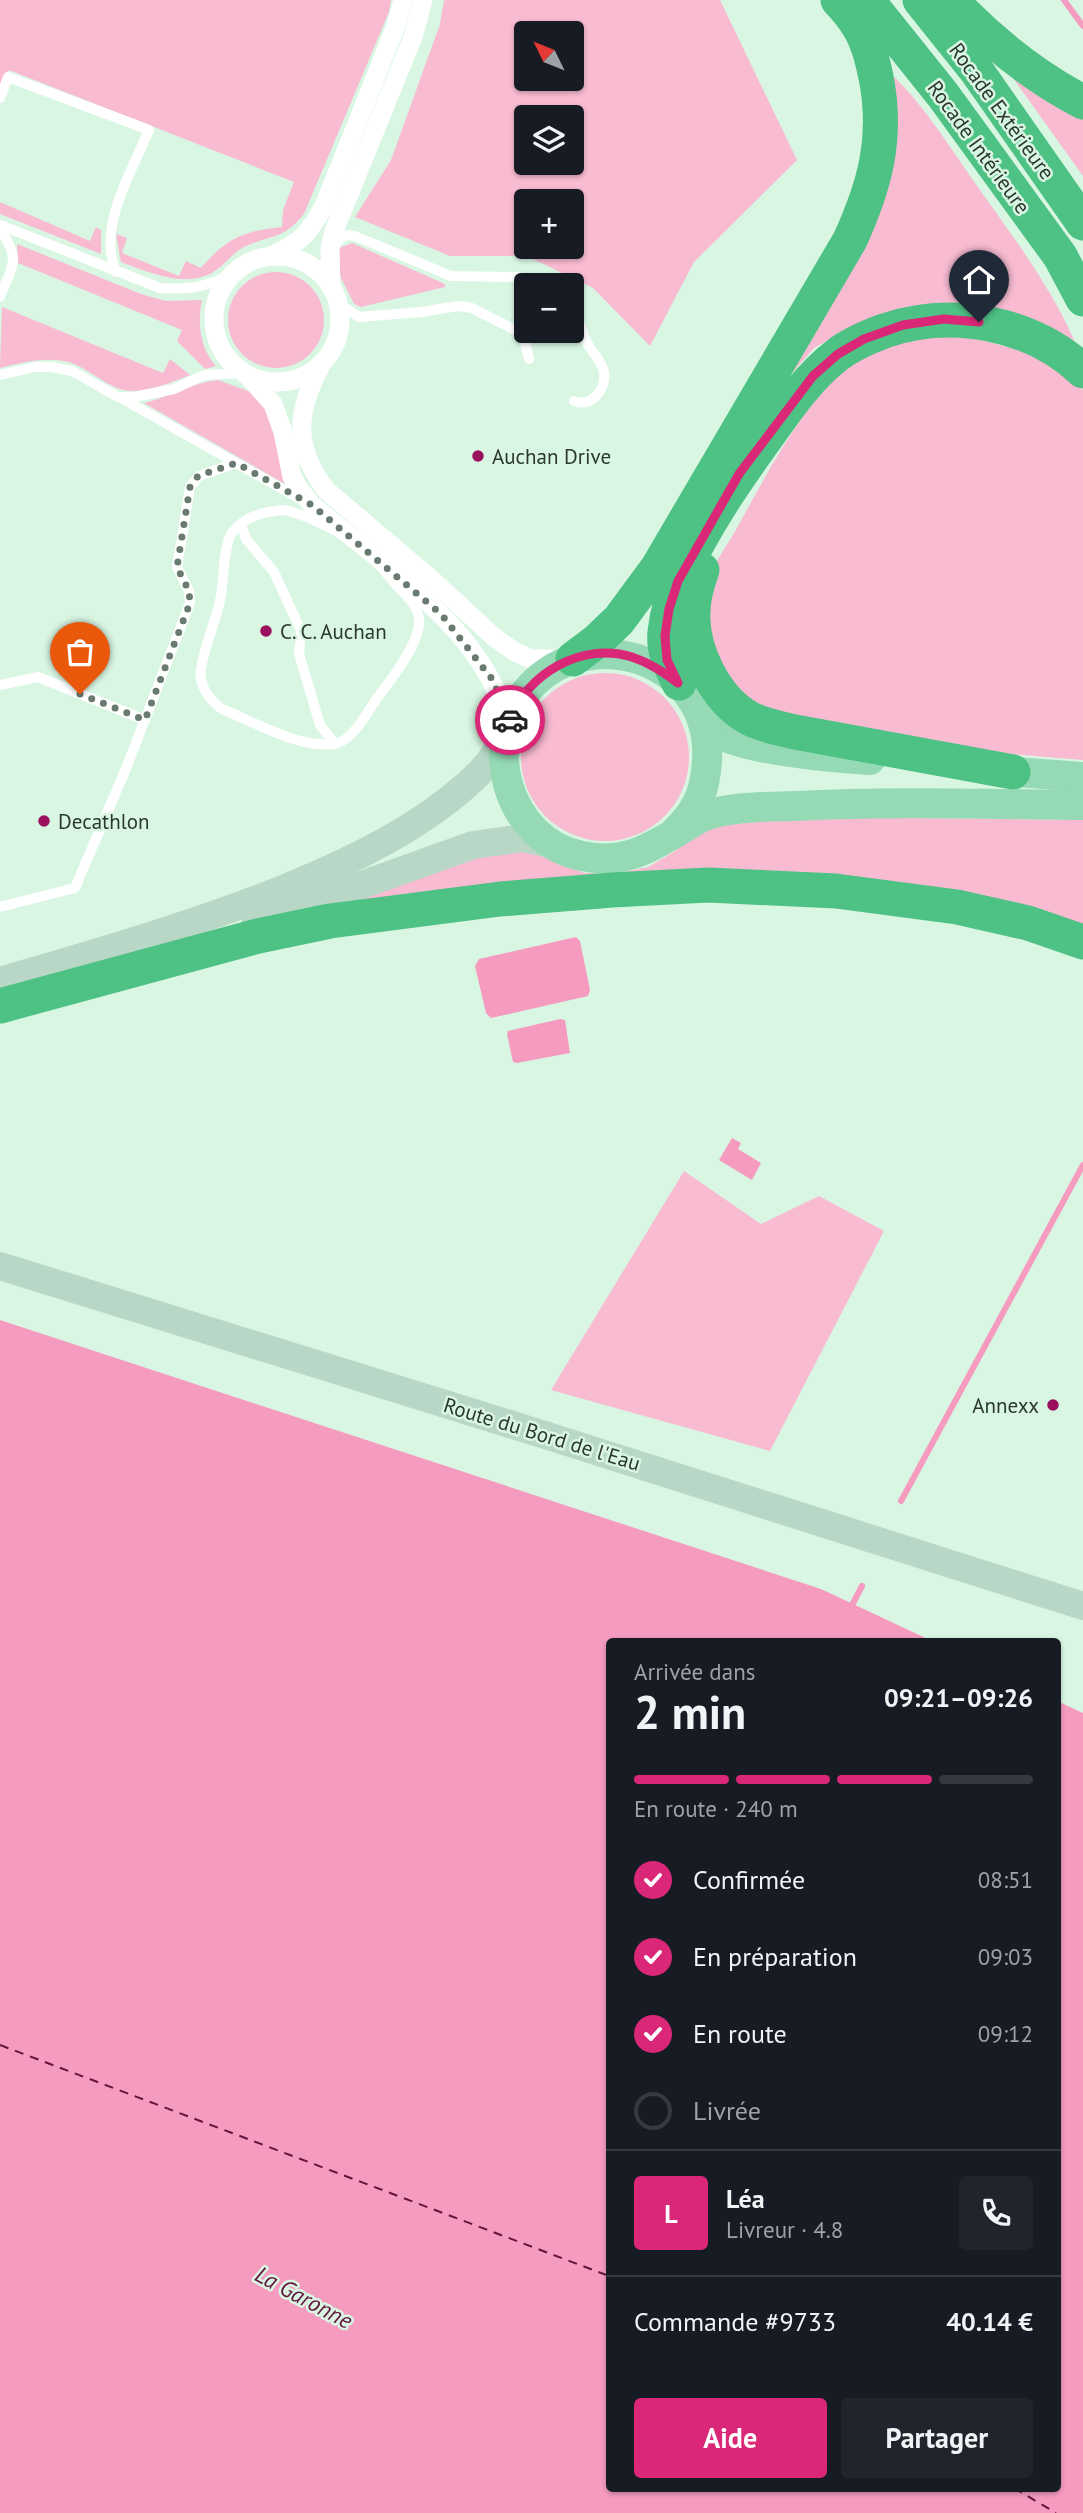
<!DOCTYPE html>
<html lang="fr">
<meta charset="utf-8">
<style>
:root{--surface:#171b24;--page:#20242c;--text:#f1f3f6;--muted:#9ea1a6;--line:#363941;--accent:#db2777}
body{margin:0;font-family:"PT Sans",sans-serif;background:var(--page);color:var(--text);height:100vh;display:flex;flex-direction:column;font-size:26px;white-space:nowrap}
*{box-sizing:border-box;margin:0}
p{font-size:23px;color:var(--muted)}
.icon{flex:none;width:38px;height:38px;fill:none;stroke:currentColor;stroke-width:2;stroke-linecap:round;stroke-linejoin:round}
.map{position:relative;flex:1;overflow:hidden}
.side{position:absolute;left:606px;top:1638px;width:455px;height:854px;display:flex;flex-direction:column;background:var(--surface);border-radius:7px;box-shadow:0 2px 5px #0004}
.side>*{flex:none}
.needle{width:46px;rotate:313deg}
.fabs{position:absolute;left:514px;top:21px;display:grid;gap:14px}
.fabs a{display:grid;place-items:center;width:70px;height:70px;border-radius:7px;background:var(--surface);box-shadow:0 2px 5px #0004;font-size:35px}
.pin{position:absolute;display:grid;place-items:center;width:60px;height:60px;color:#fff;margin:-72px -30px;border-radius:50% 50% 50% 0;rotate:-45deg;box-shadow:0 0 7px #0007}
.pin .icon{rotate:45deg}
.courier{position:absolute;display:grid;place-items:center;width:70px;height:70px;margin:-35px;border:5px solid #db2777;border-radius:50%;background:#fff;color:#222;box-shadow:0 2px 9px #0007}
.summary em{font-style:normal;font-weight:600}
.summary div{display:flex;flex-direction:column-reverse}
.summary{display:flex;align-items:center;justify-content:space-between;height:119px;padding:0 28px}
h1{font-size:46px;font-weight:600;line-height:52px}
.bar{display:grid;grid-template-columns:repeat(4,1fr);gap:10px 7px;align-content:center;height:84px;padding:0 28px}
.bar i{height:9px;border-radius:5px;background:var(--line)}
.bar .selected{background:var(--accent)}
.bar p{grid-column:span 4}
.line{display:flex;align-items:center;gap:18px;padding:0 28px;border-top:2px solid var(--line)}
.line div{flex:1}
.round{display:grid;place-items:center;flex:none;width:74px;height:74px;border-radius:7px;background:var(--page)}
ol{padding:0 28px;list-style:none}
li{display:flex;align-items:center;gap:21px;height:77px}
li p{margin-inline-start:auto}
li .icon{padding:7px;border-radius:50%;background:var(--accent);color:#fff;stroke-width:4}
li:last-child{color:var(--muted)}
li i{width:38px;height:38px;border:4px solid var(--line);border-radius:50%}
.primary-button{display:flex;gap:14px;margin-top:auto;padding:14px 28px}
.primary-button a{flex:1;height:80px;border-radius:7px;background:var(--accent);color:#fff;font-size:28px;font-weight:600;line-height:80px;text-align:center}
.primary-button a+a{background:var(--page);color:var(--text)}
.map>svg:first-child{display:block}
</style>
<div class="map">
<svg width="1083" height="2513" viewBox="0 0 1083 2513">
<rect width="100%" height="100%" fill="#d9f6e3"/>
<g fill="#f8bbd2" fill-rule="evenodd">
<path d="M 0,0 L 391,0 L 389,12 L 304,214 C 282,241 271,234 244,247 C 233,253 228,261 219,268 C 191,291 150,273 121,262 L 116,234 L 127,238 L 122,253 L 179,276 L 186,261 L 201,268 C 227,238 243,231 282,227 L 283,210 L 294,182 L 9,70 L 0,90 Z"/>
<path d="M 444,0 L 720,0 L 797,160 L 694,262 L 650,346 L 593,288 L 527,256 L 450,256 L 355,217 L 391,160 L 440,24 ZM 527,33 L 572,33 L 572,79 L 527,79 ZM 527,117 L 572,117 L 572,163 L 527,163 ZM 527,201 L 572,201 L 572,247 L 527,247 Z"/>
<path d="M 1003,64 L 1083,112 L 1083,176 Z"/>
<path d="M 886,69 C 921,101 948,144 975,183 C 1013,237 1055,291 1079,352 L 1045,330 L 848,329 L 814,348 L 786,380 L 819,319 Z"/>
<path d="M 0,202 L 90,241 L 96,227 L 101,230 L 101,254 L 0,214 Z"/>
<path d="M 352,243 L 445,284 L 445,287 L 361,307 L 354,304 L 335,266 L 339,248 Z"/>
<path d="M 17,244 L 141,294 L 166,301 L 202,300 C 197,323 200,349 216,366 L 205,369 L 177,341 L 182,330 L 18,263 Z"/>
<circle cx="276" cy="320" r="48"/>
<path d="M 2,307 L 163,373 L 170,359 L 190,375 C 170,383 138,397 117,388 C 102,382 89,370 74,364 C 52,355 22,362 0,368 Z"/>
<path d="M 954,333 L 1038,355 L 1072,379 L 1083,390 L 1083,760 L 1010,754 L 758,716 L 703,639 C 705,621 704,592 710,576 C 717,558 730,541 739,524 C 767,474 808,393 857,361 C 886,342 921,337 954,333 Z"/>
<path d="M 218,380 L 251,392 L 269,413 L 285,484 L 144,403 C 169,397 192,383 218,380 Z"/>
<circle cx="605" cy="757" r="84"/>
<path d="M 840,817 L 1083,820 L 1083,932 L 873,885 L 330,911 L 491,850 L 538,853 L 559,864 L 585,873 L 615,874 L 648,867 L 675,851 L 697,831 L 715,825 Z"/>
<path d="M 684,1171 L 761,1224 L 819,1196 L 884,1231 L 770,1451 L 551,1390 Z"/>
</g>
<g fill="#f69bc0">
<path d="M 576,937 L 580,941 L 590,990 L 588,996 L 491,1018 L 486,1013 L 475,966 L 479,959 Z"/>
<path d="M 560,1019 L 565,1020 L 570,1053 L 517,1063 L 513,1062 L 507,1034 L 508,1031 Z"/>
<path d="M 732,1138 L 741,1143 L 738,1149 L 761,1163 L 752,1180 L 719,1160 Z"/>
<path d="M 0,1320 L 821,1589 L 932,1641 L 609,1642 L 609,2488 L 1057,2488 L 1057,1701 L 1083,1713 L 1083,2513 L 0,2513 Z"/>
</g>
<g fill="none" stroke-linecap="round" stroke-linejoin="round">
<g stroke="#f69bc0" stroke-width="6">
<path d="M 1064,0 L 1083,26"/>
<path d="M 901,1501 L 1083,1165"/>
<path d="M 850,1609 L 862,1586"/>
</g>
<g stroke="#64153e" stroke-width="2" stroke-dasharray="9 7" stroke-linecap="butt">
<path d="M 0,2045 L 609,2276"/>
<path d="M 1014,2488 L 1056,2513"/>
</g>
<g stroke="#fff" stroke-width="10">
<path d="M 0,98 L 8,77 L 149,130 C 131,173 97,228 116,272"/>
<path d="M 0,225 L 160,288 C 190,290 206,287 232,274"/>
<path d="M 0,229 C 21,260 13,264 0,297"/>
<path d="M 333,245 L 346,235 L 355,236 L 451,276 L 518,277 L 538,285"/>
<path d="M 339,304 L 359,317 L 421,312 L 458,306 L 472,308 L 523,334 L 529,359"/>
<path d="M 572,306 C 580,318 581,331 587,343 C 592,352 602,361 604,372 C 607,389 591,408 574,401"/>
<path d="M 0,375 L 35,367 L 52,367 L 72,371 L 118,397 L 134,397 L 174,389 L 204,375 L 243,373"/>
<path d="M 121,398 L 300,499"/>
<path d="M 285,510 C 308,516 347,534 365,550 C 377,561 387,574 397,586 C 406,595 419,607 419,621 C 420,645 387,684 373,704 C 364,718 351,742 333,744 C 298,748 254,722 222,709 C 212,702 204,693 201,680 C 198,662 216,621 220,601 C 224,584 223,544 232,533 C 244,516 265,511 285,510 Z"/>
<path d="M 241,524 L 246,539 L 274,572 L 301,631 L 299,654 L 320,725 L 335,744"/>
<path d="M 0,685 L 38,677 L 145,720"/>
<path d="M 0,907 L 75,888 L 127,766 L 190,603 L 189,591 L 177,567 L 190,487 L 199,476 L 236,463"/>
</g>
<g stroke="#fff" stroke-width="19">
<path d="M 271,256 C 300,243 309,234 324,206 L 395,28 L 403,0"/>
<circle cx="277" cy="319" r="63"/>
<path d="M 331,286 L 330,249 L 334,231 L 413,37 L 423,0"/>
<path d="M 321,365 C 296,412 293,446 326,490 L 431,579 L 494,637 L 515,652 L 531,659 L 564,659"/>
<path d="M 248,376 L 273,404 L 283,432 L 292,477 L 299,489 L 312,505 C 376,559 497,639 506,728"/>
</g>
<g stroke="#b8d7c6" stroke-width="28">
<path d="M 256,923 L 473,845 L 523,838 L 551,844"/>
<path d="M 0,981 C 95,953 190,926 283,889 C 341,865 396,840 446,802 C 471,782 492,765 505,735"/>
<path d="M 0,1266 L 526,1429 L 1083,1606"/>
</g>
<g stroke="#95dab5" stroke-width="30">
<path d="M 700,714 C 706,720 712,728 719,733 C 742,750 838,758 870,760"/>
<path d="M 989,770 L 1083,777"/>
<path d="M 672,835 C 679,827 688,819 693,810 C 703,796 706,777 707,760 C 713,663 594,619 530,687 C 478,742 508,842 582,856 C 625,865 647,849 682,829 C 689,825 697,819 705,816 C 732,806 766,807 795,806 C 891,801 987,804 1083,805"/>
</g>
<g stroke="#4ec184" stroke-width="35">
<path d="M 867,0 L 943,95 L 1060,256 L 1083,299"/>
<path d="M 920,0 L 976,70 L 1083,223"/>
<path d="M 951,0 C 990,41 1033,76 1083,102"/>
<path d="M 702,570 C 697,584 693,597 693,612 C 691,650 715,699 749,718 C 764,726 779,728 795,732 L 1013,772"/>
<path d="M 573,659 L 597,641 L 619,620 L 658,567 L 850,240 C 875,185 888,138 876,77 C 872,58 867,37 855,21 C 850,13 844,7 838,0"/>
<path d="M 679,683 C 671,667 663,651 665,632 C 667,615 671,597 679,581 C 702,528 737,478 771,431 C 790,404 810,376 837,355 C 851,344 868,337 884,331 C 951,308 1031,322 1083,371"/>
<path d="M 0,1006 L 258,936 L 330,921 L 500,899 L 612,890 L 708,885 L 836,891 L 957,907 L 1028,923 L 1083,942"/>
</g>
</g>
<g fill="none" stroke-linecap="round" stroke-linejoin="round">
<path stroke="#697a6f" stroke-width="7" stroke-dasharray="0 12.6" d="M 80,694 L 145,720 L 190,603 L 189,591 L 177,567 L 190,487 L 198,476 L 236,463 L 312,505 L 441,614 L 492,679 L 503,704 L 506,731 L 510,720"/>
<path stroke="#db2777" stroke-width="9" d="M 510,720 C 526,674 583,641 632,657 C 650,663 663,672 678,683 L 667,660 L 665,636 L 669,609 L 678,581 L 739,474 L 813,376 L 838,354 L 864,339 L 903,325 L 944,319 L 979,322"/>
</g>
<g fill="#9b0f5f" stroke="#d9f6e3" stroke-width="2.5">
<circle cx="478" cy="456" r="7"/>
<circle cx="266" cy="631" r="7"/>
<circle cx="44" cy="821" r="7"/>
<circle cx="1053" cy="1405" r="7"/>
</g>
<g text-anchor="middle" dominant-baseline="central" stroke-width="5" stroke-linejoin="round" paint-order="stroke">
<g font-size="21" fill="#2c3730" stroke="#d9f6e3">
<text transform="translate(1002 111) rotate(54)">Rocade Extérieure</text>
<text transform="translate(979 147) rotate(54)">Rocade Intérieure</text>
<text transform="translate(542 1434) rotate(17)">Route du Bord de l'Eau</text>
</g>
<g font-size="21" fill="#2c3730" stroke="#d9f6e3" text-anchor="start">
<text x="492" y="456">Auchan Drive</text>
<text x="280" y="631">C. C. Auchan</text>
<text x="58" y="821">Decathlon</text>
<text x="1039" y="1405" text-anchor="end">Annexx</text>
</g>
<g font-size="23" font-style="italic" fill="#64153e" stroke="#d9f6e3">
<text transform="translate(304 2297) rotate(28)">La Garonne</text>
</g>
</g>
</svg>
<div class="fabs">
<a><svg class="needle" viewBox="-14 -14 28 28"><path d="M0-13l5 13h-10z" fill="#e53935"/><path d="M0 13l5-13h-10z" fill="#9ea1a6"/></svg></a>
<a><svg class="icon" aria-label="layers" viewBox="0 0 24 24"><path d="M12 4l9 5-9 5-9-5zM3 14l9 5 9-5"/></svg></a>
<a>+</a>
<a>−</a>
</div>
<div class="pin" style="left:80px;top:694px;background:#ea580c"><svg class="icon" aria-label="bag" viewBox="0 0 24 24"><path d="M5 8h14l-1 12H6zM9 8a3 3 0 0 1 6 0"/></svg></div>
<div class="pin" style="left:979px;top:322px;background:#1f2937"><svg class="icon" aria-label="home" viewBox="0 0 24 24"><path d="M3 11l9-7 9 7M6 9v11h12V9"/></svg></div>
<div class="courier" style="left:510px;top:720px"><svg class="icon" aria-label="car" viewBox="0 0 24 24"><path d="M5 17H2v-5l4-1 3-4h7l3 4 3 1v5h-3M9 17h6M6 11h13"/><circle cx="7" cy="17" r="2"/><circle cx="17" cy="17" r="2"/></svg></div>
<section class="side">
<div class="summary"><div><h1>2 min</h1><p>Arrivée dans</p></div><em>09:21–09:26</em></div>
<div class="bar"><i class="selected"></i><i class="selected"></i><i class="selected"></i><i></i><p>En route · 240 m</p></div>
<ol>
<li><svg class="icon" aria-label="check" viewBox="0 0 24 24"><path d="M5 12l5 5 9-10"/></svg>Confirmée<p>08:51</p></li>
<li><svg class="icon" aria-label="check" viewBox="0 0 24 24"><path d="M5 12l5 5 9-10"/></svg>En préparation<p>09:03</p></li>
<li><svg class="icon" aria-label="check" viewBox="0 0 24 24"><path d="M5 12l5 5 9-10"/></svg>En route<p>09:12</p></li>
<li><i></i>Livrée</li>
</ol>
<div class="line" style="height:126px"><b class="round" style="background:var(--accent);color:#fff">L</b><div><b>Léa</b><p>Livreur · 4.8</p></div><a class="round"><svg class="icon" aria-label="phone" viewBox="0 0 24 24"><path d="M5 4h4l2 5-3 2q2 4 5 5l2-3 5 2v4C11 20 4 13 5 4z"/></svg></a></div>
<div class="line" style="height:91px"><div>Commande #9733</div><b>40.14 €</b></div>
<div class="primary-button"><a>Aide</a><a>Partager</a></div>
</section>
</div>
